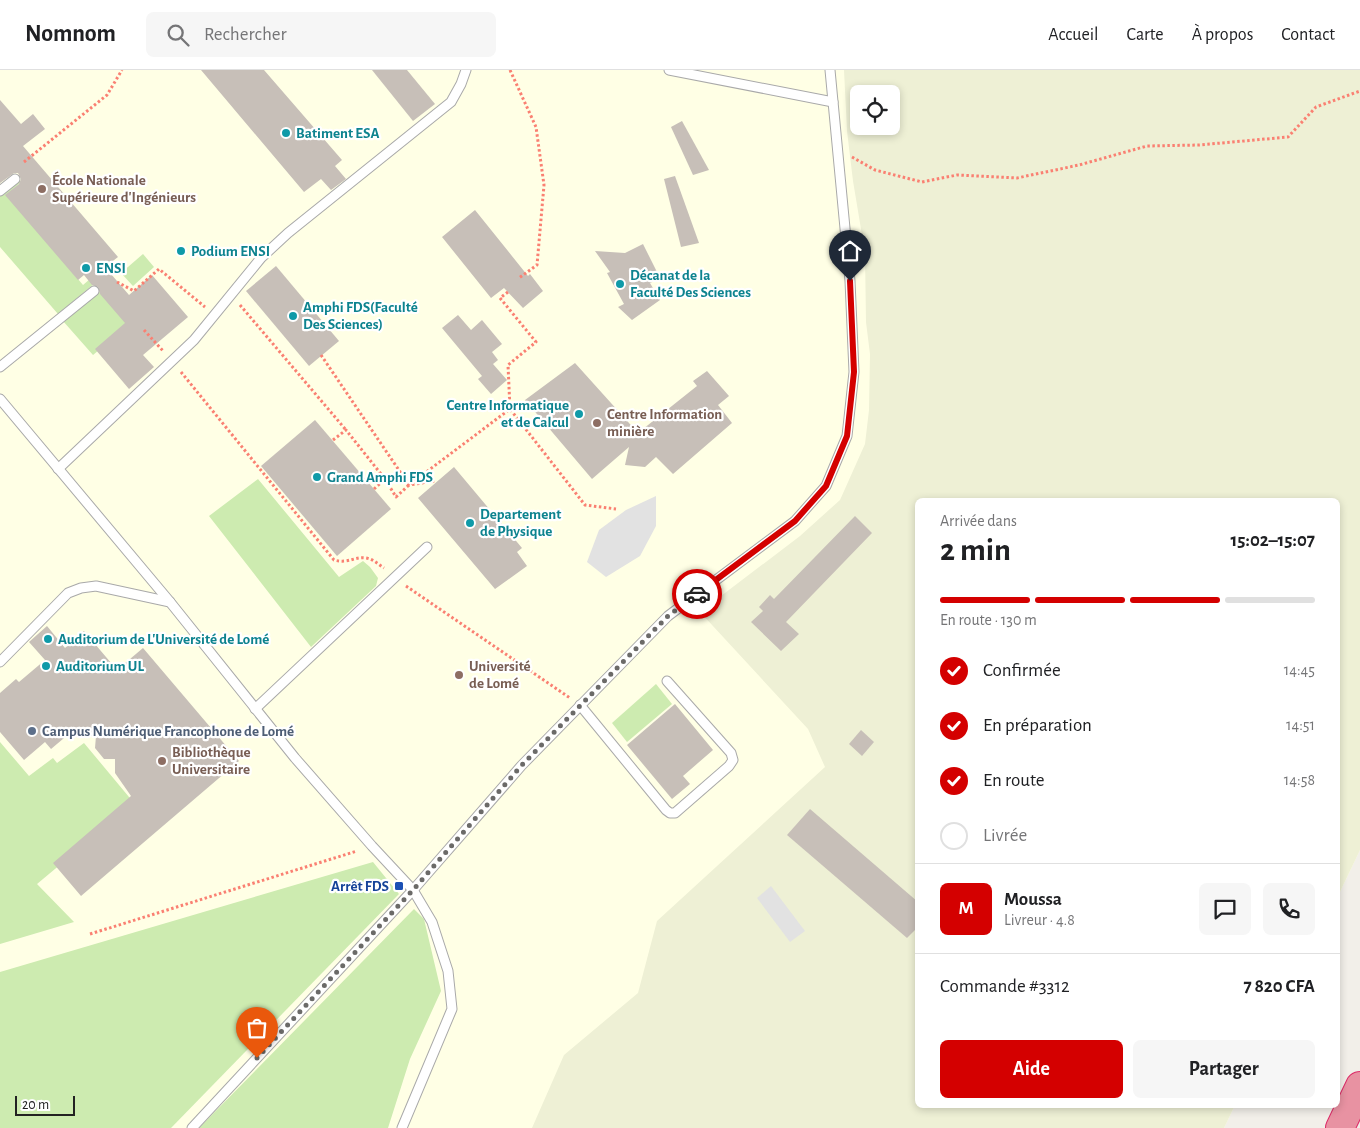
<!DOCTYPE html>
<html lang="fr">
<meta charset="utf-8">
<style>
:root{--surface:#fff;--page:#f6f6f6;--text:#202124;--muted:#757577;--line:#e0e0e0;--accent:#d40000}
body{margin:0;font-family:"Alegreya Sans",sans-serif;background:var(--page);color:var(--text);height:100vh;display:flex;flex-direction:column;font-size:19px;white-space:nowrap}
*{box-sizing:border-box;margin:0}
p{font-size:16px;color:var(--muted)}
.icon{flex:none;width:28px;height:28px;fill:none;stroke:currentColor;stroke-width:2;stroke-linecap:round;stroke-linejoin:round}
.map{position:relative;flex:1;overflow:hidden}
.side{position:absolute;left:915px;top:428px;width:425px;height:610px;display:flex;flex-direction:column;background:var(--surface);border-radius:8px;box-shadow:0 2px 8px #0003}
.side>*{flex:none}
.tools{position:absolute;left:850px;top:15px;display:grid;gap:10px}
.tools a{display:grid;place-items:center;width:50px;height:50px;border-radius:8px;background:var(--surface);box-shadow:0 2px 8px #0003;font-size:25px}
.scale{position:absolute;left:15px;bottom:12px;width:60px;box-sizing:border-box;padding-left:5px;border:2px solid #222;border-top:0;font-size:14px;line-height:18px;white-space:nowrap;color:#222;-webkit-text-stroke:4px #fff;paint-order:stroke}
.pin{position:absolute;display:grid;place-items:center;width:42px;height:42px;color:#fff;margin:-51px -21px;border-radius:50% 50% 50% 0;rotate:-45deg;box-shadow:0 0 5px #0007}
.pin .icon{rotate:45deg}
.courier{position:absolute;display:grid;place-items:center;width:50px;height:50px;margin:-25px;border:4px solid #d40000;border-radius:50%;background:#fff;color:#222;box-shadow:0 1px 6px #0007}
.headline em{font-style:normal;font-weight:700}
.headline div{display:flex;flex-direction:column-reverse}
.headline{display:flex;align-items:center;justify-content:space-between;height:85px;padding:0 25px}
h1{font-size:32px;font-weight:700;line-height:38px}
.bar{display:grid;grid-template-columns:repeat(4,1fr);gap:8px 5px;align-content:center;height:60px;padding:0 25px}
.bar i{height:6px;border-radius:4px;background:var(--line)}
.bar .on{background:var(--accent)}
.bar p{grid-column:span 4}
.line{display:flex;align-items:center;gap:12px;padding:0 25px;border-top:1px solid var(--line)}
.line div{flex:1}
.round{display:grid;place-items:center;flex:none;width:52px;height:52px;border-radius:8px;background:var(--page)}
ol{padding:0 25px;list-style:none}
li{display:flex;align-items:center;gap:15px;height:55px}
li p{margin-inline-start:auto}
li .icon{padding:5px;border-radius:50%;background:var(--accent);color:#fff;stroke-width:4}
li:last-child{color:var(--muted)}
li i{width:28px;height:28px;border:2px solid var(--line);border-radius:50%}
.action{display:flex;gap:10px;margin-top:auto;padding:10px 25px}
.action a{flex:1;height:58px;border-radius:8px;background:var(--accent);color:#fff;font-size:20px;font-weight:700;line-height:58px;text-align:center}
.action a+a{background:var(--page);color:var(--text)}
header{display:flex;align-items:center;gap:30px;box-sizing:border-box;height:70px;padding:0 25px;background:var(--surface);border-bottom:1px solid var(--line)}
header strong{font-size:24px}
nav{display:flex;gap:28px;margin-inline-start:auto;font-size:18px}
.search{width:350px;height:45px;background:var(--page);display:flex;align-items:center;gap:12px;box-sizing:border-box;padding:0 18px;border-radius:8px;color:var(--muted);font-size:19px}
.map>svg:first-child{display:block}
</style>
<header>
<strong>Nomnom</strong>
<div class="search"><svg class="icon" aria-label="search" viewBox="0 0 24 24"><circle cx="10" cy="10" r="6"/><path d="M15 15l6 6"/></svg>Rechercher</div>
<nav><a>Accueil</a><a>Carte</a><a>À propos</a><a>Contact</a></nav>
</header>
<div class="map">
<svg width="1360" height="1058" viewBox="0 0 1360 1058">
<rect width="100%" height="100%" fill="#f2efe9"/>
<path fill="#ffffe5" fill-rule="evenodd" d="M 0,0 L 1360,0 L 1360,780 L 1338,826 L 1338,430 L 918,430 L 918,1035 L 1235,1035 L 1224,1058 L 0,1058 ZM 859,24 L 891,24 L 891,56 L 859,56 Z"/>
<path fill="#eef0d5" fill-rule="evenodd" d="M 844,0 L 1360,0 L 1360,780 L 1338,826 L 1338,430 L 918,430 L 918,1035 L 1235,1035 L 1224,1058 L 532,1058 L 564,985 L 638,923 L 657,851 L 825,697 L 808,659 L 700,542 L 800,466 L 840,430 L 865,374 L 869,340 L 870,284 L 866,252 L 865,183 L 853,111 L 847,61 ZM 859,24 L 891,24 L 891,56 L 859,56 Z"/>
<g fill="#cdebb0">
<path d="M 19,109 L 21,112 L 7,125 L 83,215 L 97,203 L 101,208 L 58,244 L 0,177 L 0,126 Z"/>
<path d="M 143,184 L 154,197 L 133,216 L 121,203 Z"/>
<path d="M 98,220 L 113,237 L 137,248 L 93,285 L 63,251 Z"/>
<path d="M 258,409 L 339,507 L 363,491 L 370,497 L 378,508 L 376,516 L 311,577 L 209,446 Z"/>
<path d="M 656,614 L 672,634 L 627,672 L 612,653 Z"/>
<path d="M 0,672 L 29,706 L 53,688 L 57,693 L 84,673 L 134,733 L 37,814 L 74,852 L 0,874 Z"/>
<path d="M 373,792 L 399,824 L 171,1058 L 0,1058 L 0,902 Z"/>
<path d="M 414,839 L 424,849 L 441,921 L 410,989 L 388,1058 L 199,1058 Z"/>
</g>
<g fill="#e2e2e2">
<path d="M 656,426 L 656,456 L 640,486 L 606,507 L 587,492 L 599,460 L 626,440 Z"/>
<path d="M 771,816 L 805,861 L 790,872 L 757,828 Z"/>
</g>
<g fill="#c7bfb8">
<path d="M 201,0 L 264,0 L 342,90 L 335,96 L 346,109 L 331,120 L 321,109 L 304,122 Z"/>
<path d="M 372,0 L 407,0 L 435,34 L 413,51 Z"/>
<path d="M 0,30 L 21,54 L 33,44 L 45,59 L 23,76 L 118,187 L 105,197 L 129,225 L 152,205 L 188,247 L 143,285 L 154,297 L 129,319 L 95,279 L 125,253 L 100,224 L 98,217 L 92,215 L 84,205 L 78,210 L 5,125 L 19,114 L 21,109 L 18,103 L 14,103 L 0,113 Z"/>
<path d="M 682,51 L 709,100 L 693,105 L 671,57 Z"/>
<path d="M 675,106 L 699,173 L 681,177 L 664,109 Z"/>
<path d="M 475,140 L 528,206 L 530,204 L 543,221 L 523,238 L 504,218 L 491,228 L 442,167 Z"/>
<path d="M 643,174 L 660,208 L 650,213 L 660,230 L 632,250 L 618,237 L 624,234 L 607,203 L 610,202 L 595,181 L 625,183 Z"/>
<path d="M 276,196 L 339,271 L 309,296 L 246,221 Z"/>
<path d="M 458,245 L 471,260 L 482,250 L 502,274 L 492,282 L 498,290 L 493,294 L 507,310 L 491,324 L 478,309 L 482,306 L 442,258 Z"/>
<path d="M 575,293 L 638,363 L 697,316 L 693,311 L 707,301 L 729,326 L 718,335 L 732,353 L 673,404 L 656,387 L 645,397 L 625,395 L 629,377 L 592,409 L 525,330 Z"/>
<path d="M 315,350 L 391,439 L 337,486 L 261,396 Z"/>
<path d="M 454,397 L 522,478 L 517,482 L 527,496 L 495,519 L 418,428 Z"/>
<path d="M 855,446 L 872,463 L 786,552 L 799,564 L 781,581 L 751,552 L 763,541 L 759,537 L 770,525 L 774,529 Z"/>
<path d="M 47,556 L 65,578 L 84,561 L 117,600 L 143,578 L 239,691 L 81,826 L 53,793 L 131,726 L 115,703 L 115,689 L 104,689 L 95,678 L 96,666 L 84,666 L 76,658 L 51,679 L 45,672 L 24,690 L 0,662 L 0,623 L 16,609 L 19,612 L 45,590 L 29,572 Z"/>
<path d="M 675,634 L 713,680 L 683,706 L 690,714 L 672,729 L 627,675 Z"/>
<path d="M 861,660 L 874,672 L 862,686 L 849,674 Z"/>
<path d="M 810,739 L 918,832 L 918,857 L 907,868 L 787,765 Z"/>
</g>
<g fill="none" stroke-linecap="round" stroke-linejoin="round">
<g stroke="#a9a9a9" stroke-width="11">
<g id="lane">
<path d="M 669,0 L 833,32"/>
<path d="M 0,121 L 15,109"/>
<path d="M 0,297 L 94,221"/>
<path d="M 0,329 L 170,532 L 295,688 L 372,776 L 413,820 L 432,852 L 448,901 L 452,939 L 402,1058"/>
<path d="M 58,399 L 194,270 L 261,188 L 288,163 L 451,32 L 461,14 L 466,0"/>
<path d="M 0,592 L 68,523 L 81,518 L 96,516 L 170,532"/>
<path d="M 580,635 L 666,740 L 670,743 L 675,743 L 729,696 L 733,690 L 731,683 L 667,611"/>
<path d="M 255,639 L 427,477"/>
<path d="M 192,1058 L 413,820 L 522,695 L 668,546 L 795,451 L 826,416 L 847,366 L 854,302 L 850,211 L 830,0"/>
</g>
</g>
<g stroke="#dc2a67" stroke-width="30">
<path id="highway" d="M 1340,1058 L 1360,1016"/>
</g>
<g stroke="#fa8072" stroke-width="3" stroke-dasharray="2.5 2.5" stroke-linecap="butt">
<path d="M 510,0 L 536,57 L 544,115 L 537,195 L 519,208"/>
<path d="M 852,87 L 875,100 L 922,112 L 957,105 L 1017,108 L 1079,95 L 1147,76 L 1199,75 L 1288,67 L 1316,37 L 1360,21"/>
<path d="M 24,92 L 107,25 L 122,0"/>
<path d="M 117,212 L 134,221 L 159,199 L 205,237"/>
<path d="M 508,222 L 500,228 L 536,272 L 508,295 L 510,339"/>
<path d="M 240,235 L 346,360"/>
<path d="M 144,260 L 164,282"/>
<path d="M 321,285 L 409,415 L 435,411"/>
<path d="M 181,302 L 334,490 C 349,494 355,486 366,488 C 373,489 378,494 384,498"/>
<path d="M 333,370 L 346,360 L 385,409 L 396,427 L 409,415 L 510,339 L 585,435 L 616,439"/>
<path d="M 374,419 L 385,409"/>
<path d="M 406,516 L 570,628"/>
<path d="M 90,864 L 357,781"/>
</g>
<use href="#lane" stroke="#fff" stroke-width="9"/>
<use href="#highway" stroke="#e892a2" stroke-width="28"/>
</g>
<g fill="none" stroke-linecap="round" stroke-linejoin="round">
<path stroke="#6b6a68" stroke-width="5" stroke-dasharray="0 9" d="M 257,988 L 413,820 L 522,695 L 668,546 L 697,524"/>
<path stroke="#d40000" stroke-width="6" d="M 697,524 L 795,451 L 826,416 L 847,366 L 854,302 L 850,211"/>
</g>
<g fill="#0f9aa8" stroke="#fff" stroke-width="2">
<circle cx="286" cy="63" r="5"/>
<circle cx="181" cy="181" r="5"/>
<circle cx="86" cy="198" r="5"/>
<circle cx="620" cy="214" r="5"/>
<circle cx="293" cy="246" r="5"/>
<circle cx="579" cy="344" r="5"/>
<circle cx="317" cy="407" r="5"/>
<circle cx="470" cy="453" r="5"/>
<circle cx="48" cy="569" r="5"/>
<circle cx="46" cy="596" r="5"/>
</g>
<g fill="#8d6e63" stroke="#fff" stroke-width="2">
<circle cx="42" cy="119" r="5"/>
<circle cx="597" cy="353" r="5"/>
<circle cx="459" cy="605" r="5"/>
<circle cx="162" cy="691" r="5"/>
</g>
<circle fill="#5c6f8a" stroke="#fff" stroke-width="2" cx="32" cy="661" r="5"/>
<rect fill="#1a4fb4" stroke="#fff" stroke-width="2" x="394" y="811" width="10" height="10" rx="2.5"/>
<g text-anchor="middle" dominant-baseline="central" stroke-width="4.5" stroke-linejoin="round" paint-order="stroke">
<g font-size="15" font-weight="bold" fill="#0d838f" stroke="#fff" text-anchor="start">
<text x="296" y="63">Batiment ESA</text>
<text x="191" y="181">Podium ENSI</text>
<text x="96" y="198">ENSI</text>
<text x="630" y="205">Décanat de la<tspan x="630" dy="17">Faculté Des Sciences</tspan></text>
<text x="303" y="237">Amphi FDS(Faculté<tspan x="303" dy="17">Des Sciences)</tspan></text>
<text x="569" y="335" text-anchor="end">Centre Informatique<tspan x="569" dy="17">et de Calcul</tspan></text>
<text x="327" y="407">Grand Amphi FDS</text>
<text x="480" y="444">Departement<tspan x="480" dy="17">de Physique</tspan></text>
<text x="58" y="569">Auditorium de L'Université de Lomé</text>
<text x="56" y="596">Auditorium UL</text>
</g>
<g font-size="15" font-weight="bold" fill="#785e54" stroke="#fff" text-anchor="start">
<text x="52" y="110">École Nationale<tspan x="52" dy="17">Supérieure d'Ingénieurs</tspan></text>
<text x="607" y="344">Centre Information<tspan x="607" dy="17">minière</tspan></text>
<text x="469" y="596">Université<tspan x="469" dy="17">de Lomé</tspan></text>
<text x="172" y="682">Bibliothèque<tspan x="172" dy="17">Universitaire</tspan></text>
</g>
<g font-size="15" font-weight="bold" fill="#4e5e75" stroke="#fff" text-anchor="start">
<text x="42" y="661">Campus Numérique Francophone de Lomé</text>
</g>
<g font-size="15" font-weight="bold" fill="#164399" stroke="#fff" text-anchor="end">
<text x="389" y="816">Arrêt FDS</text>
</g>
</g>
</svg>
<div class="tools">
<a><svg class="icon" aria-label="locate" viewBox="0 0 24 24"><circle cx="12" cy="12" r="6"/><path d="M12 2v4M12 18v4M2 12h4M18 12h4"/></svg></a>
</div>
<div class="scale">20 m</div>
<div class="pin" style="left:257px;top:988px;background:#ea580c"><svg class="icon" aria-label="bag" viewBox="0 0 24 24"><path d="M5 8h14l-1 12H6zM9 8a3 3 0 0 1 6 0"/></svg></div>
<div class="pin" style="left:850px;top:211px;background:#1f2937"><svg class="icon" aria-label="home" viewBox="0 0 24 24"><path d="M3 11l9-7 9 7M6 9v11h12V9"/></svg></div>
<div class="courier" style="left:697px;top:524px"><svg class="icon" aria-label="car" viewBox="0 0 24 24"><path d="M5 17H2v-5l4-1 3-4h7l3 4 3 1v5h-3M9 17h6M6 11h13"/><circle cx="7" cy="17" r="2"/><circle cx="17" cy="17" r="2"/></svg></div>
<section class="side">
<div class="headline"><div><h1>2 min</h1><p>Arrivée dans</p></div><em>15:02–15:07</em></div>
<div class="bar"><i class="on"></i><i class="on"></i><i class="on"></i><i></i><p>En route · 130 m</p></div>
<ol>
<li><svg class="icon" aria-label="check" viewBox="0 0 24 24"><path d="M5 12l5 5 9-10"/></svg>Confirmée<p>14:45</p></li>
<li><svg class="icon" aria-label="check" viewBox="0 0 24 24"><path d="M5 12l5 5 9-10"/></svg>En préparation<p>14:51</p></li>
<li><svg class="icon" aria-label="check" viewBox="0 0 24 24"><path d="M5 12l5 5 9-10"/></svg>En route<p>14:58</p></li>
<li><i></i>Livrée</li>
</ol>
<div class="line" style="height:90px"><b class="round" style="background:var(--accent);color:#fff">M</b><div><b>Moussa</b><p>Livreur · 4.8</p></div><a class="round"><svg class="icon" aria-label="chat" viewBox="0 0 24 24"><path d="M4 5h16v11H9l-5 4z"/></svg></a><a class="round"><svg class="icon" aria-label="phone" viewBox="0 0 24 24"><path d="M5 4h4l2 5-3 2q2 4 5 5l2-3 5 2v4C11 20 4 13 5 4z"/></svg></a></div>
<div class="line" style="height:65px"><div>Commande #3312</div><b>7 820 CFA</b></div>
<div class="action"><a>Aide</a><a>Partager</a></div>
</section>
</div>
